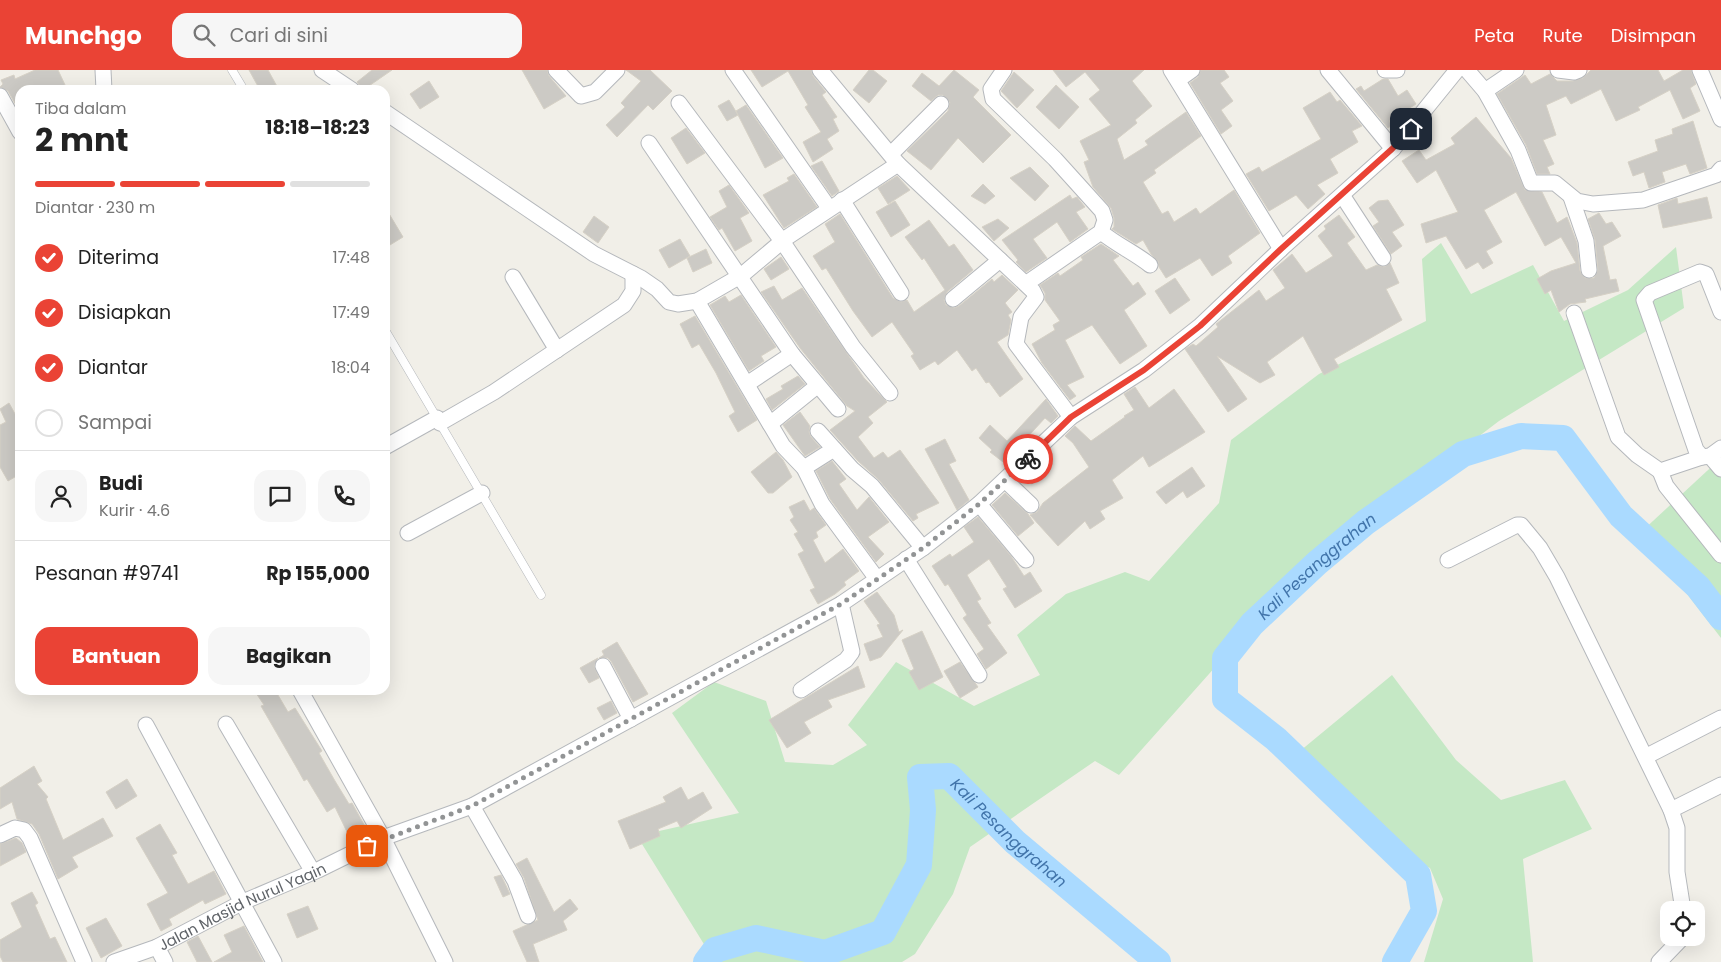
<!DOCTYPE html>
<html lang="id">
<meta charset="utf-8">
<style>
:root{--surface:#fff;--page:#f6f6f6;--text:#222;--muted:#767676;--line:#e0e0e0;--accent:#ea4335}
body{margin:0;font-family:Poppins,sans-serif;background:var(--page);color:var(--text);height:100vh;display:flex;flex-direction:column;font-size:19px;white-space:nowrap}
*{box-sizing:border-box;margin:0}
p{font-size:16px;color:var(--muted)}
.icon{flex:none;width:28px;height:28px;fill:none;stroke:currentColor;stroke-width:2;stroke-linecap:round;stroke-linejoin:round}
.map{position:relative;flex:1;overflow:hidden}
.side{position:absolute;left:15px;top:15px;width:375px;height:610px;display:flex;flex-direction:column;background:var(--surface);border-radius:15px;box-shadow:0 5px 20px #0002}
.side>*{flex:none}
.buttons{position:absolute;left:1660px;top:831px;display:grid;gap:10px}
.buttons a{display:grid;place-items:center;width:45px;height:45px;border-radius:10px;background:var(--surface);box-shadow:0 5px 20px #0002;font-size:25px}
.pin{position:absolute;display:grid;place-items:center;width:42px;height:42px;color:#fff;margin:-21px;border-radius:10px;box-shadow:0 2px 8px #0006}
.courier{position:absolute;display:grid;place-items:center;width:50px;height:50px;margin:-25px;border:4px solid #ea4335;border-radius:50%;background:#fff;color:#222;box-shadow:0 1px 6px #0007}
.summary em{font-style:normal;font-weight:700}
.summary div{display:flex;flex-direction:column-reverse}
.summary{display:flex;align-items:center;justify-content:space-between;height:85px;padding:0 20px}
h1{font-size:32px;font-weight:700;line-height:38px}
.bar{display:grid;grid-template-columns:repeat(4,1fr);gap:8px 5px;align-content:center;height:60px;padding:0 20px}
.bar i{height:6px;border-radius:4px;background:var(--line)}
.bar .current{background:var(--accent)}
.bar p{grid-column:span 4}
.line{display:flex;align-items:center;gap:12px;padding:0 20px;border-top:1px solid var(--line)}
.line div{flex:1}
.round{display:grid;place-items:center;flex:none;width:52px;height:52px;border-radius:15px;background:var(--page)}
ol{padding:0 20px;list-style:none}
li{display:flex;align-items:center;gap:15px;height:55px}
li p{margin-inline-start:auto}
li .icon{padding:5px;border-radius:50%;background:var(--accent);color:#fff;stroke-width:4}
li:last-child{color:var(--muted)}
li i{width:28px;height:28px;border:2px solid var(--line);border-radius:50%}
.action{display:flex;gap:10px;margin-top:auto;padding:10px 20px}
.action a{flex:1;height:58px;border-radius:15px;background:var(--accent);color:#fff;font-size:20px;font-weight:700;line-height:58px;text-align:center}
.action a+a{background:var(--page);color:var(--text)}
header{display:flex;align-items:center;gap:30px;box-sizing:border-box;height:70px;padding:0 25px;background:var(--accent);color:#fff}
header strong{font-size:24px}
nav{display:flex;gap:28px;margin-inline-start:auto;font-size:18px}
.search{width:350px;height:45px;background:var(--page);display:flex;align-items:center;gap:12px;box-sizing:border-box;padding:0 18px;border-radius:15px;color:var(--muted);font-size:19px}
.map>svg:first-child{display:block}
</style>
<header>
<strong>Munchgo</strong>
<div class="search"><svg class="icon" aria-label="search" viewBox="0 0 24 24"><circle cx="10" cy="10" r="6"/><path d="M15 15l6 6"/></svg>Cari di sini</div>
<nav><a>Peta</a><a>Rute</a><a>Disimpan</a></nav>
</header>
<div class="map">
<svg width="1721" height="892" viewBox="0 0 1721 892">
<rect width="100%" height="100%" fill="#f1efe8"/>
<g fill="#c5e8c5">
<path d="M 1441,173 L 1471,224 L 1533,195 L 1564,251 L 1628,220 L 1676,177 L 1684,238 L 1499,351 L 1299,503 L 1119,705 L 1095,691 L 970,777 L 953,824 L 915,884 L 902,892 L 715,892 L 637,766 L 739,743 L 672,643 L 714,612 L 766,631 L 785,692 L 833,695 L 867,675 L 848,655 L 896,592 L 974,636 L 1040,605 L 1017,565 L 1066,524 L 1125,502 L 1149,511 L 1219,433 L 1231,370 L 1319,304 L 1426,251 L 1422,189 Z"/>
<path d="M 1721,388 L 1721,568 L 1640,463 Z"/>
<path d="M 1392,605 L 1456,690 L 1501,730 L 1565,710 L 1592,759 L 1523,789 L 1533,892 L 1424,892 L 1443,829 L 1430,798 L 1386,778 L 1294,686 Z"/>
</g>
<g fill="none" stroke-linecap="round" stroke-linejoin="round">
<g stroke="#aadaff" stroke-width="26">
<path id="s1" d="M 706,892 L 715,880 L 756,868 L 825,883 L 883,862 L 919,795 L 923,740 L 920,707 L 949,706 L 1015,772 L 1158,892"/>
<path id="s2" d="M 1395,892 L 1424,841 L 1418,805 L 1276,669 L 1225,629 L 1225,588 L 1252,554 L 1317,493 L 1366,452 L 1463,384 L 1521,366 L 1563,368 L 1621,446 L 1698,517 L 1721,547"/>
</g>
</g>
<g fill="#cccac5" stroke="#d6d1c6">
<path d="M 35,0 L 58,0 L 66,17 L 60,20 L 20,20 L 20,33 L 16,35 L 8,21 L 0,17 L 3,14 L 1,10 L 14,5 L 15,9 Z"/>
<path d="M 249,0 L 268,0 L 279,20 L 260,20 Z"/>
<path d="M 372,0 L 392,0 L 363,20 L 357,12 Z"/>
<path d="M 522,0 L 547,0 L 549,6 L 566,26 L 544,39 Z"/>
<path d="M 626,0 L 650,0 L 672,21 L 653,40 L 648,35 L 617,67 L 606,55 L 625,37 L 621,33 L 641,11 Z"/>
<path d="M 751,0 L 811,0 L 813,6 L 826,22 L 822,25 L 837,47 L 833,49 L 839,61 L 827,69 L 833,79 L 813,92 L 803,72 L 821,62 L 805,37 L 808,35 L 788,1 L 762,17 Z"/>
<path d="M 869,0 L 873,0 L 887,11 L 869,33 L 853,20 Z"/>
<path d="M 954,0 L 979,20 L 973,27 L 1011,65 L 983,93 L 958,68 L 931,100 L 907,81 L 948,41 L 950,32 L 943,25 L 938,25 L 931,31 L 912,16 L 922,3 L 939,16 Z"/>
<path d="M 1053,0 L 1144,0 L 1132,11 L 1152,36 L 1135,50 L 1137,53 L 1117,69 L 1124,90 L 1148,75 L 1145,71 L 1186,42 L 1201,66 L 1154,100 L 1156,103 L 1143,112 L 1162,144 L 1168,141 L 1174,152 L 1196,138 L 1200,144 L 1234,120 L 1260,163 L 1228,186 L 1232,193 L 1212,206 L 1200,188 L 1166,208 L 1159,197 L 1158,191 L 1151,184 L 1143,170 L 1136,174 L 1112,159 L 1114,157 L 1114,148 L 1111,138 L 1093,117 L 1084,92 L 1089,90 L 1080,71 L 1111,55 L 1089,29 L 1100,20 L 1085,2 L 1066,17 Z"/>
<path d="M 1201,0 L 1224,0 L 1229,7 L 1220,13 L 1233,31 L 1221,40 L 1232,56 L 1221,64 L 1190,13 L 1198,7 Z"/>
<path d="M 1591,0 L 1658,0 L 1664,11 L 1683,0 L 1691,0 L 1696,14 L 1690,18 L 1700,41 L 1683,49 L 1670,20 L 1638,37 L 1640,40 L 1616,51 L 1601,19 L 1571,34 L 1566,26 L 1546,35 L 1556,65 L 1543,70 L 1554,94 L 1547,97 L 1550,104 L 1537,104 L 1526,75 L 1497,24 L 1525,5 L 1531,14 L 1550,4 L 1557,11 L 1573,11 L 1583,8 Z"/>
<path d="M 1014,2 L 1034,20 L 1017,38 L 1001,21 Z"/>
<path d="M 1383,9 L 1388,9 L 1398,26 L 1407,20 L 1416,34 L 1389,51 L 1392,55 L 1388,58 L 1356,19 L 1361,16 L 1364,21 Z"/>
<path d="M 429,11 L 439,27 L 420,39 L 410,24 Z"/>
<path d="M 1056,15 L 1079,37 L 1059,59 L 1036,37 Z"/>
<path d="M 1330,22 L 1337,32 L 1340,30 L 1362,56 L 1352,61 L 1358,72 L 1330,89 L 1338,103 L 1317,115 L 1325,124 L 1308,139 L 1296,125 L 1269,141 L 1246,104 L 1259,97 L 1262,102 L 1321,69 L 1303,38 Z"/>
<path d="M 729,30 L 738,45 L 727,51 L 718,36 Z"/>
<path d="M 746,35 L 783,88 L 765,98 L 736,41 Z"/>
<path d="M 1476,47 L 1511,88 L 1525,120 L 1542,122 L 1557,153 L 1567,147 L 1577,173 L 1580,201 L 1585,208 L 1594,208 L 1598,200 L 1595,170 L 1588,149 L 1599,143 L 1606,154 L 1612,152 L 1621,166 L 1603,176 L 1610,210 L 1616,209 L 1619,221 L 1585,229 L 1586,232 L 1570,234 L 1559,242 L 1551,220 L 1545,224 L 1537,209 L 1551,201 L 1576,193 L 1561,167 L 1545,176 L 1516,122 L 1484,140 L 1502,172 L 1486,181 L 1493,193 L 1483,199 L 1478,192 L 1466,199 L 1446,166 L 1426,173 L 1421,154 L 1458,142 L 1436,100 L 1417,113 L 1402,91 L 1419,80 L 1426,90 L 1455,74 L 1451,68 Z"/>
<path d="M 1693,51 L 1707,98 L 1690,104 L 1686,94 L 1662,102 L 1665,112 L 1649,118 L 1644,102 L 1633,106 L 1628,92 L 1658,81 L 1655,70 L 1673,64 L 1672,59 Z"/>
<path d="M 686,58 L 705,83 L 687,94 L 671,68 Z"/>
<path d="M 822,91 L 839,121 L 832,126 L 811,96 Z"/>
<path d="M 1030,97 L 1049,116 L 1035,131 L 1010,108 Z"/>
<path d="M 794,104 L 817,137 L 784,158 L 763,125 L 789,111 L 787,108 Z"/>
<path d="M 897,106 L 910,120 L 888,134 L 878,118 Z"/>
<path d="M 983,114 L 995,126 L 985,134 L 971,126 Z"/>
<path d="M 729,115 L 749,143 L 740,148 L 752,171 L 735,181 L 722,158 L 719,160 L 710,147 L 727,137 L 719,121 Z"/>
<path d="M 1070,125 L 1072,129 L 1077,127 L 1085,137 L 1076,142 L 1088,159 L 1070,172 L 1057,152 L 1033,169 L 1047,188 L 1026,202 L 1016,192 L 1018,190 L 1002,170 Z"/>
<path d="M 1707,127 L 1712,148 L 1663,158 L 1658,135 L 1677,128 L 1678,134 Z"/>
<path d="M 1388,130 L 1404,155 L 1392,162 L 1402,176 L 1391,184 L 1373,156 L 1379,152 L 1369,138 L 1378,131 Z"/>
<path d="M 895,131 L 910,155 L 891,167 L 876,142 Z"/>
<path d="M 385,137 L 403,167 L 385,178 Z"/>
<path d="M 840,144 L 893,228 L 901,232 L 907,230 L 914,242 L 945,220 L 924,188 L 922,190 L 905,167 L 929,150 L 949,177 L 954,174 L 973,200 L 947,222 L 944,230 L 946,235 L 954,238 L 959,236 L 992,209 L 994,212 L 1002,205 L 1018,220 L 1005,233 L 1012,242 L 1008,245 L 1011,250 L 1008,265 L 997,272 L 1023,309 L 1000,327 L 989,312 L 986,313 L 976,298 L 972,301 L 957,280 L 938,295 L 935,291 L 920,300 L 911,286 L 914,284 L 892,252 L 872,267 L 853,241 L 826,198 L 822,200 L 813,186 L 835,172 L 825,154 Z"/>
<path d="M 1339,145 L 1355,167 L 1347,173 L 1366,200 L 1377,195 L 1384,197 L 1390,193 L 1399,213 L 1386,219 L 1402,250 L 1334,289 L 1339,297 L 1324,305 L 1303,266 L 1267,292 L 1275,305 L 1260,313 L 1217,286 L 1247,329 L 1228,342 L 1185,279 L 1193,274 L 1196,276 L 1218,257 L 1216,254 L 1259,220 L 1266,231 L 1285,218 L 1273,200 L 1292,184 L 1306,203 L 1333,186 L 1318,166 L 1326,159 L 1324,156 Z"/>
<path d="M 594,146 L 609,157 L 598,173 L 583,162 Z"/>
<path d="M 998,149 L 1009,158 L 994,171 L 982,157 Z"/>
<path d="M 680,169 L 690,186 L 669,198 L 659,180 Z"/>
<path d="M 1101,174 L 1119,186 L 1113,190 L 1133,216 L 1138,212 L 1146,224 L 1124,240 L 1147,276 L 1120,294 L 1092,255 L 1065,270 L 1084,307 L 1067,315 L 1076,326 L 1070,330 L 1042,293 L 1032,274 L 1055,260 L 1053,255 L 1060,251 L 1045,230 L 1045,223 L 1040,215 L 1058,203 L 1060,206 L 1083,190 L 1081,187 Z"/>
<path d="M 706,179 L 712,193 L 693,202 L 687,188 Z"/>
<path d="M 781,187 L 789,199 L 771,210 L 764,199 Z"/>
<path d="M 1175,208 L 1190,230 L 1170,244 L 1155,221 Z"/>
<path d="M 774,216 L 782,230 L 802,218 L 864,308 L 887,332 L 868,347 L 873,353 L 858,367 L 874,388 L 883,382 L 888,388 L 900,380 L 939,433 L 916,444 L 918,448 L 913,451 L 879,410 L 858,391 L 830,360 L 855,341 L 847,336 L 800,278 L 761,222 Z"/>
<path d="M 741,225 L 776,277 L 761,286 L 764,291 L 749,301 L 710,235 L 725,226 L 729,232 Z"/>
<path d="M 695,246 L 757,350 L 738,362 L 729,346 L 735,342 L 716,303 L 699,274 L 692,278 L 680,254 Z"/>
<path d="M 798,306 L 805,314 L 772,340 L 766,329 L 783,319 L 781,316 Z"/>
<path d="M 1135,317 L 1149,338 L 1174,319 L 1205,362 L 1149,397 L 1143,386 L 1112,410 L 1123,428 L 1100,441 L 1105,449 L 1090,459 L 1085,451 L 1058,476 L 1030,445 L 1037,442 L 1043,433 L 1089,397 L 1073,373 L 1065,366 L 1075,356 L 1091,371 L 1125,347 L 1124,346 L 1134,340 L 1124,324 Z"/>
<path d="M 1046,329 L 1058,346 L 1051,353 L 1045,348 L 1022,373 L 1025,377 L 1007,395 L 990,382 L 992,380 L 979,368 L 990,355 L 1007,371 Z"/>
<path d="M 9,333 L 20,353 L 20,404 L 8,411 L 0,397 L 0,355 L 6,352 L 0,339 Z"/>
<path d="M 800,342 L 810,356 L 809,362 L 811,367 L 820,377 L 805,386 L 783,355 Z"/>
<path d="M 945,369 L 956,391 L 949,394 L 969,430 L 957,440 L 925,379 Z"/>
<path d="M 776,382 L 783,390 L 792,407 L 773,423 L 768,423 L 751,402 Z"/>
<path d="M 1039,390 L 1047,399 L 1032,414 L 1022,406 Z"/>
<path d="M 832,391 L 846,409 L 839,414 L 857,440 L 869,427 L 889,452 L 868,467 L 884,484 L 876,492 L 830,429 L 816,401 Z"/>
<path d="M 1192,397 L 1205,416 L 1187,428 L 1183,421 L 1166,434 L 1156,422 Z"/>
<path d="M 1005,423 L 1028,444 L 1034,453 L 1018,466 L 992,435 Z"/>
<path d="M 804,430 L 810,441 L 814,438 L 826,455 L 816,462 L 818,467 L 813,470 L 825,493 L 843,479 L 859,501 L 844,512 L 846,515 L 835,524 L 818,534 L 810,520 L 815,518 L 798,484 L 804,481 L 794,464 L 798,462 L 790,450 L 794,447 L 789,437 Z"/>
<path d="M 978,447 L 1011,486 L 1024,506 L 1030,502 L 1042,521 L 1015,538 L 1003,519 L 1007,517 L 989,489 L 967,505 L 981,529 L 977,531 L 991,553 L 987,555 L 1007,583 L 986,599 L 977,584 L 984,579 L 963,548 L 967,545 L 948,514 L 945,516 L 932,496 L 950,484 L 952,487 L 974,472 L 964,457 Z"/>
<path d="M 877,522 L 894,545 L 899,562 L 903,560 L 881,587 L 870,591 L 864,574 L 883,567 L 877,555 L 880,554 L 864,531 Z"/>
<path d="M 922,561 L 943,607 L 919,620 L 909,602 L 914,599 L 902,570 Z"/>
<path d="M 617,572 L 648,624 L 633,632 L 611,591 L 608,588 L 599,588 L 604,585 L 602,581 Z"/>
<path d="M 598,588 L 594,596 L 599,608 L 589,613 L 580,598 Z"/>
<path d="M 960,592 L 978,617 L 960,628 L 944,601 Z"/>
<path d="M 858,596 L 865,617 L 828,630 L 832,637 L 804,652 L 811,663 L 787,678 L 769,650 Z"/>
<path d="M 254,620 L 275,620 L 288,642 L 295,638 L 322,681 L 319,683 L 335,711 L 349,734 L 352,733 L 366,758 L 349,766 L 335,737 L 327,742 L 307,709 L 304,711 L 298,700 L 261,636 L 264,635 Z"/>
<path d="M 611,631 L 617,643 L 604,650 L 597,638 Z"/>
<path d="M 34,696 L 42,711 L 37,714 L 48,727 L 46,729 L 63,770 L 103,748 L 113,766 L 72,787 L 78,797 L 58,809 L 39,764 L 32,754 L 17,749 L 12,732 L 0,739 L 0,718 Z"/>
<path d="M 127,709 L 137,726 L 116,739 L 106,722 Z"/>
<path d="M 681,717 L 688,730 L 703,722 L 712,738 L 681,758 L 677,751 L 658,759 L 660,766 L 630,779 L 618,751 L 666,732 L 663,727 Z"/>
<path d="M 160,754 L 177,783 L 172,785 L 188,814 L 214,801 L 226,824 L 205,834 L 203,830 L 169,849 L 172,855 L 161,861 L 147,834 L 168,823 L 136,768 Z"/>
<path d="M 16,768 L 22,773 L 26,782 L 0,796 L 0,774 Z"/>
<path d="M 527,788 L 554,842 L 570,829 L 578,839 L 563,851 L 567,860 L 533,874 L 539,892 L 527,892 L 513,861 L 538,850 L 524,808 L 516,794 Z"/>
<path d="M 501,805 L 510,824 L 503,827 L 494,807 Z"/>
<path d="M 32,822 L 38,833 L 35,835 L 50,869 L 55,867 L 67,892 L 3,892 L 0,886 L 0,870 L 22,857 L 11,833 Z"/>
<path d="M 308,836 L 318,859 L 297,868 L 287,844 Z"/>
<path d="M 106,848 L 122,876 L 101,888 L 86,858 Z"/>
<path d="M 244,856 L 263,892 L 214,892 L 232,882 L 224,865 Z"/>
<path d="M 198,866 L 212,892 L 197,892 L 187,872 Z"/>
</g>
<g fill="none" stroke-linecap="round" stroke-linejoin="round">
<g stroke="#b5b8bc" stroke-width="9">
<g id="lane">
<path d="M 232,0 L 244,20"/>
<path d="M 385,260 L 541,525"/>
</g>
</g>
<g stroke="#b5b8bc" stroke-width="17">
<g id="street">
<path d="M 103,0 L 104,20"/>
<path d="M 322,0 L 352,20"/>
<path d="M 556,0 L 581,26 L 595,22 L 617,0"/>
<path d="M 733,0 L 829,138"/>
<path d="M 820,0 L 898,94 L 1033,221 L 1036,227 L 1021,247 L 1016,274 L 1071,347"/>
<path d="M 1004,0 L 991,19 L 993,29 L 1055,89 L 1102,141 L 1105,150 L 1101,162 L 1027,213"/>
<path d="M 1171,0 L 1281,179"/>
<path d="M 1328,0 L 1393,79"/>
<path d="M 1385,0 L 1397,0"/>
<path d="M 1467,0 L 1485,21 L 1518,80 L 1531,113 L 1555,113 L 1577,131 L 1593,134 L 1643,130 L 1716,105 L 1721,99"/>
<path d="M 1558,0 L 1574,2 L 1579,0"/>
<path d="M 1700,0 L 1721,49"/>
<path d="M 1178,10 L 1192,0"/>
<path d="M 1485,21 L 1516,0"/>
<path d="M 0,26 L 20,62"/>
<path d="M 679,33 L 782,171 L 853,277 L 890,323"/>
<path d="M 385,42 L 594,184 L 641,208 L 657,219 L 669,232 L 678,234 L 697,231 L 742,205 L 786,168 L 898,94"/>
<path d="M 649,73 L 792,284 L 838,339"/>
<path d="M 891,84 L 941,34"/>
<path d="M 1342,125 L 1383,188"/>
<path d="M 1571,127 L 1586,171 L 1589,200"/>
<path d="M 842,130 L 901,223"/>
<path d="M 1101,162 C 1117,175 1135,183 1150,195"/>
<path d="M 513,207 L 557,280"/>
<path d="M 953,229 L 1000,190"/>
<path d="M 697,231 L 783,376 L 804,398 L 822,434 L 877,509"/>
<path d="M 1721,242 L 1706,204 L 1700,202 L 1650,223 L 1644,230 L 1696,380 L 1702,387 L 1710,386 L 1721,378"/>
<path d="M 1574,243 L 1618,367 L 1637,385 L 1660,401 L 1702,387"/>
<path d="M 747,314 L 792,284"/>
<path d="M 440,353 L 494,322 L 624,235 L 633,221 L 633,204"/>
<path d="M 770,354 L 817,316"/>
<path d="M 818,361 L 852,399 L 872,416 L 923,478"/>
<path d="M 385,377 L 437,348"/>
<path d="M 1710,386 L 1721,399"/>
<path d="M 804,398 L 834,379"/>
<path d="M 1660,401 L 1666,416 L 1721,485"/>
<path d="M 1005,410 L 1031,435"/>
<path d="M 979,434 L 1026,490"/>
<path d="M 408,463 L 482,423"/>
<path d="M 906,489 L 979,605"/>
<path d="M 1448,490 L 1517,455 L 1521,455 L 1540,478 L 1557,507 L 1671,740"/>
<path d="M 603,596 L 631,649"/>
<path d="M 300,620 L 383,768 L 445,892"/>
<path d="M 801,620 L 846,590 L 852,582 L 841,534"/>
<path d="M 226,654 L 313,802"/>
<path d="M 146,655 L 274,892"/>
<path d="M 1647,686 L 1721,648"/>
<path d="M 472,736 L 515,811 L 528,846"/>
<path d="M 0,765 L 15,758 L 24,760 L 30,768 L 84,892"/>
<path d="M 1683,840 L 1677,802 L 1677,758 L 1671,740 L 1721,715"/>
<path d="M 157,877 L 165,892"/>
<path id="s3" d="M 114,892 L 157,877 L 243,832 L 318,800 L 383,768 L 472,736 L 841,534 L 923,478 L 979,434 L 1071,347 L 1144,300 L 1200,256 L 1281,179 L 1393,79 L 1457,0"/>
<path d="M 1659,892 L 1682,868"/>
</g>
</g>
<use href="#lane" stroke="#fff" stroke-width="8"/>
<use href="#street" stroke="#fff" stroke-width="15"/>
</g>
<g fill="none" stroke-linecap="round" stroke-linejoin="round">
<path stroke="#929495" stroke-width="5" stroke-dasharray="0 9" d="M 367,776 L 472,736 L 841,534 L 923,478 L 979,434 L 1028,389"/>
<path stroke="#ea4335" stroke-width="6" d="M 1028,389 L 1071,347 L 1144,300 L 1200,256 L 1281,179 L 1392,79 L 1411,59"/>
</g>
<g text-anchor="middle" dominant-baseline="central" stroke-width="4" stroke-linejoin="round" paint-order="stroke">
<g font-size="15" fill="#5f6368" stroke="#fff">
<text stroke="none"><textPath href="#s3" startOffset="140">Jalan Masjid Nurul Yaqin</textPath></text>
</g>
<g font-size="16" font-style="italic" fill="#4174aa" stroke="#fff">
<text stroke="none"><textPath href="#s2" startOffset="528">Kali Pesanggrahan</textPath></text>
<text stroke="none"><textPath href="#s1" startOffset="466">Kali Pesanggrahan</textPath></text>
</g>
</g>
</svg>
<div class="buttons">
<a><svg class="icon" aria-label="locate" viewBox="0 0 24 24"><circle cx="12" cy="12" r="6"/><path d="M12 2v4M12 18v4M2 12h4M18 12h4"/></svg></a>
</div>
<div class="pin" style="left:367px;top:776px;background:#ea580c"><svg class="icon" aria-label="bag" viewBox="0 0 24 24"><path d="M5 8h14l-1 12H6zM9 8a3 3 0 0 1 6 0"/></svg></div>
<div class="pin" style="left:1411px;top:59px;background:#1f2937"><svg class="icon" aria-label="home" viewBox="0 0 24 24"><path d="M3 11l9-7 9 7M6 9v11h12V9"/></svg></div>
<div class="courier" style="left:1028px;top:389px"><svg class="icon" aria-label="bike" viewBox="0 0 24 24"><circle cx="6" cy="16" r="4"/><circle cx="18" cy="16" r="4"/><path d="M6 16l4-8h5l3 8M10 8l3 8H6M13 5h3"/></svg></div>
<section class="side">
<div class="summary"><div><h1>2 mnt</h1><p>Tiba dalam</p></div><em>18:18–18:23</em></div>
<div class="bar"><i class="current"></i><i class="current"></i><i class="current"></i><i></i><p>Diantar · 230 m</p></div>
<ol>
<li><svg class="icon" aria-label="check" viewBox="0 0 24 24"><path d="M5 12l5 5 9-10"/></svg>Diterima<p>17:48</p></li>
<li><svg class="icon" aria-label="check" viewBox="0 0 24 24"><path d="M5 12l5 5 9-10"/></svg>Disiapkan<p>17:49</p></li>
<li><svg class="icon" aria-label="check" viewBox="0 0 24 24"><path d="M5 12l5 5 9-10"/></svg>Diantar<p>18:04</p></li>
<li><i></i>Sampai</li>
</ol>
<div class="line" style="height:90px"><a class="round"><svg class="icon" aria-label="person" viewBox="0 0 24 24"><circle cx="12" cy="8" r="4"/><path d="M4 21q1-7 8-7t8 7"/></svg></a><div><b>Budi</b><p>Kurir · 4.6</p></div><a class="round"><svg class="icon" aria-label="chat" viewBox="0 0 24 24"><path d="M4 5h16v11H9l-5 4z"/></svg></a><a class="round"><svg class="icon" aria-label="phone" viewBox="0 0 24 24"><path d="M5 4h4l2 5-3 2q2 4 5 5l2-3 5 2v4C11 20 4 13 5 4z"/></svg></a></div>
<div class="line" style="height:65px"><div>Pesanan #9741</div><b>Rp 155,000</b></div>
<div class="action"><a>Bantuan</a><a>Bagikan</a></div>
</section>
</div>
